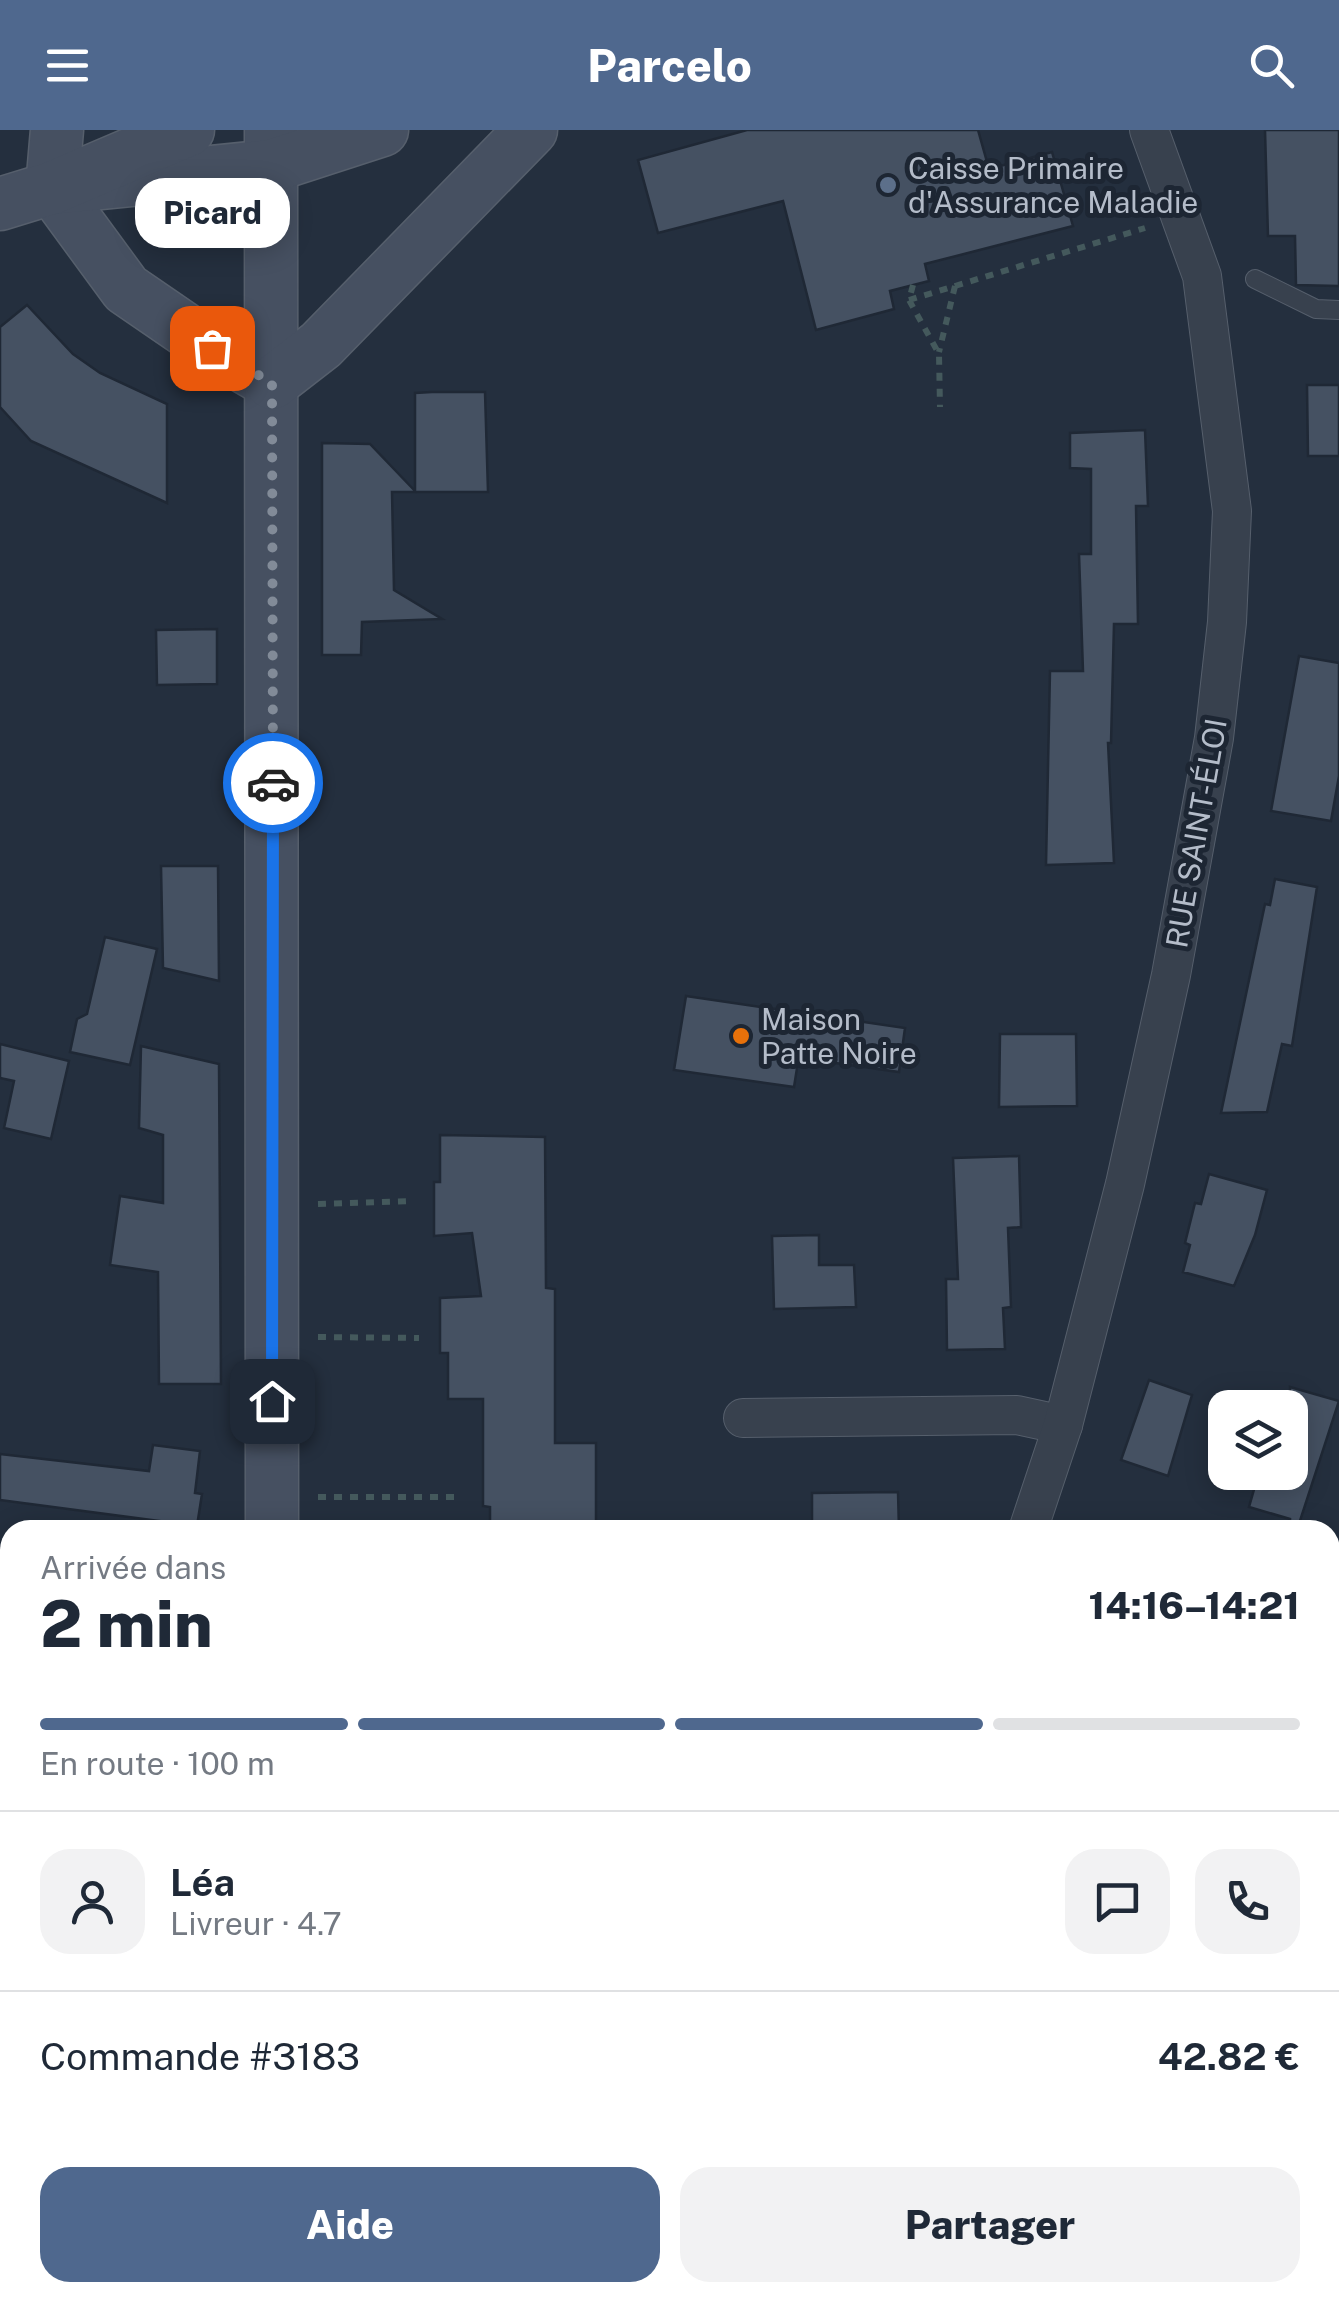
<!DOCTYPE html>
<html lang="fr">
<meta charset="utf-8">
<style>
:root{--surface:#fff;--page:#f2f2f3;--text:#1f2937;--muted:#747a83;--line:#e0e1e3;--accent:#4f688e}
body{margin:0;font-family:"Public Sans",sans-serif;background:var(--page);color:var(--text);height:100vh;display:flex;flex-direction:column;font-size:38px;white-space:nowrap}
*{box-sizing:border-box;margin:0}
p{font-size:32px;color:var(--muted)}
.icon{flex:none;width:55px;height:55px;fill:none;stroke:currentColor;stroke-width:2;stroke-linecap:round;stroke-linejoin:round}
.map{position:relative;flex:1;overflow:hidden}
.drawer{position:absolute;left:0px;top:1390px;width:1340px;height:782px;display:flex;flex-direction:column;background:var(--surface);border-radius:30px 30px 0 0;box-shadow:0 5px 25px #0003}
.drawer>*{flex:none}
.buttons{position:absolute;left:1208px;top:1260px;display:grid;gap:20px}
.buttons a{display:grid;place-items:center;width:100px;height:100px;border-radius:20px;background:var(--surface);box-shadow:0 5px 25px #0003;font-size:50px}
.pin{position:absolute;display:grid;place-items:center;width:85px;height:85px;color:#fff;margin:-42px;border-radius:20px;box-shadow:0 5px 15px #0006}
.courier{position:absolute;display:grid;place-items:center;width:100px;height:100px;margin:-50px;border:8px solid #1a73e8;border-radius:50%;background:#fff;color:#222;box-shadow:0 2px 12px #0007}
.bubble{position:absolute;height:70px;border-radius:30px;background:var(--surface);box-shadow:0 5px 25px #0003;font-size:32px;font-weight:800;line-height:70px;text-align:center}
.overview em{font-style:normal;font-weight:800}
.overview div{display:flex;flex-direction:column-reverse}
.overview{display:flex;align-items:center;justify-content:space-between;height:170px;padding:0 40px}
h1{font-size:65px;font-weight:800;line-height:75px}
.bar{display:grid;grid-template-columns:repeat(4,1fr);gap:15px 10px;align-content:center;height:120px;padding:0 40px}
.bar i{height:12px;border-radius:8px;background:var(--line)}
.bar .current{background:var(--accent)}
.bar p{grid-column:span 4}
.line{display:flex;align-items:center;gap:25px;padding:0 40px;border-top:2px solid var(--line)}
.line div{flex:1}
.round{display:grid;place-items:center;flex:none;width:105px;height:105px;border-radius:30px;background:var(--page)}
.primary-button{display:flex;gap:20px;margin-top:auto;padding:20px 40px}
.primary-button a{flex:1;height:115px;border-radius:30px;background:var(--accent);color:#fff;font-size:40px;font-weight:800;line-height:115px;text-align:center}
.primary-button a+a{background:var(--page);color:var(--text)}
header{display:flex;justify-content:space-between;align-items:center;height:130px;padding:0 40px;background:var(--accent);color:#fff;font-size:45px;font-weight:800}
.map>svg:first-child{display:block}
</style>
<header><svg class="icon" aria-label="menu" viewBox="0 0 24 24"><path d="M4 6h16M4 12h16M4 18h16"/></svg>Parcelo<svg class="icon" aria-label="search" viewBox="0 0 24 24"><circle cx="10" cy="10" r="6"/><path d="M15 15l6 6"/></svg></header>
<div class="map">
<svg width="1339" height="2171" viewBox="0 0 1339 2171">
<rect width="100%" height="100%" fill="#242f3e"/>
<g fill="#455162" stroke="#1f2835" stroke-width="2.5">
<path d="M 747,0 L 978,0 L 989,39 L 1052,22 L 1073,96 L 925,134 L 929,151 L 890,161 L 894,179 L 816,200 L 783,71 L 658,103 L 638,30 Z"/>
<path d="M 1265,0 L 1339,0 L 1339,156 L 1296,155 L 1295,106 L 1268,106 Z"/>
<path d="M 27,175 L 73,224 L 100,243 L 167,274 L 167,373 L 31,311 L 0,277 L 0,197 Z"/>
<path d="M 1307,255 L 1339,255 L 1339,326 L 1308,326 Z"/>
<path d="M 432,262 L 485,262 L 488,362 L 392,362 L 394,460 L 442,489 L 362,492 L 361,525 L 322,525 L 322,313 L 370,314 L 415,361 L 415,263 Z"/>
<path d="M 1145,300 L 1148,376 L 1136,376 L 1138,494 L 1114,494 L 1111,613 L 1108,613 L 1114,733 L 1046,735 L 1050,541 L 1083,541 L 1079,424 L 1091,424 L 1091,339 L 1070,338 L 1070,303 Z"/>
<path d="M 217,499 L 217,554 L 157,555 L 156,500 Z"/>
<path d="M 1299,526 L 1339,533 L 1339,646 L 1331,691 L 1271,681 Z"/>
<path d="M 161,736 L 218,736 L 219,851 L 163,838 Z"/>
<path d="M 1275,749 L 1317,757 L 1292,916 L 1282,914 L 1267,982 L 1221,983 L 1265,774 L 1270,775 Z"/>
<path d="M 105,807 L 157,819 L 130,935 L 70,922 L 77,889 L 87,884 Z"/>
<path d="M 686,866 L 905,898 L 899,942 L 814,930 L 813,935 L 798,932 L 794,957 L 674,940 Z"/>
<path d="M 1000,904 L 1076,904 L 1077,976 L 999,977 Z"/>
<path d="M 0,914 L 69,931 L 51,1009 L 4,998 L 14,951 L 0,948 Z"/>
<path d="M 141,916 L 219,934 L 221,1254 L 159,1254 L 158,1142 L 110,1135 L 120,1066 L 163,1073 L 163,1005 L 139,998 Z"/>
<path d="M 440,1005 L 545,1007 L 546,1158 L 555,1159 L 555,1313 L 596,1313 L 596,1400 L 490,1400 L 490,1377 L 483,1376 L 483,1269 L 448,1269 L 448,1223 L 440,1223 L 440,1168 L 481,1166 L 472,1103 L 434,1106 L 434,1052 L 440,1052 Z"/>
<path d="M 1019,1026 L 1021,1097 L 1008,1098 L 1011,1177 L 1003,1178 L 1005,1219 L 947,1220 L 946,1149 L 958,1149 L 953,1028 Z"/>
<path d="M 1209,1044 L 1267,1060 L 1255,1105 L 1234,1156 L 1183,1142 L 1190,1115 L 1185,1113 L 1195,1073 L 1201,1074 Z"/>
<path d="M 819,1105 L 819,1135 L 854,1135 L 856,1177 L 774,1179 L 772,1106 Z"/>
<path d="M 1149,1250 L 1192,1265 L 1168,1346 L 1121,1330 Z"/>
<path d="M 1290,1257 L 1339,1271 L 1297,1400 L 1290,1399 L 1290,1389 L 1249,1377 L 1259,1342 L 1290,1342 Z"/>
<path d="M 153,1315 L 200,1321 L 195,1363 L 202,1364 L 197,1396 L 0,1370 L 0,1324 L 149,1341 Z"/>
<path d="M 898,1362 L 899,1400 L 812,1400 L 812,1363 Z"/>
</g>
<g fill="none" stroke-linecap="round" stroke-linejoin="round">
<g stroke="#565f6c" stroke-width="20">
<g id="service">
<path d="M 1255,149 L 1316,179 L 1339,180"/>
<path d="M 0,1994 L 7,1933"/>
<path d="M 343,2162 L 354,2171"/>
</g>
</g>
<g stroke="#565f6c" stroke-width="40">
<g id="minor">
<path d="M 743,1288 L 1017,1285 L 1063,1295"/>
<path d="M 1028,1400 L 1063,1295 L 1125,1054 L 1171,845 L 1214,608 L 1227,492 L 1232,381 L 1202,146 L 1149,0"/>
<path d="M 0,1437 L 10,1438"/>
<path d="M 0,1932 L 10,1933"/>
<path d="M 900,2162 L 900,2171"/>
</g>
</g>
<g stroke="#565f6c" stroke-width="55">
<g id="secondary">
<path d="M 57,0 L 52,58 L 126,159 L 212,218 L 272,253"/>
<path d="M 271,0 L 272,1400"/>
<path d="M 52,58 L 271,36 L 382,0"/>
<path d="M 0,74 L 52,58 L 188,0"/>
<path d="M 272,253 L 321,215 L 531,0"/>
<path d="M 276,2162 L 276,2171"/>
</g>
</g>
<g stroke="#44595c" stroke-width="6" stroke-dasharray="8 8" stroke-linecap="butt">
<path d="M 913,155 L 909,170 L 939,224 L 940,277"/>
<path d="M 955,156 L 1145,98"/>
<path d="M 909,170 L 955,156 L 939,222"/>
<path d="M 318,1074 L 413,1071"/>
<path d="M 318,1207 L 419,1208"/>
<path d="M 318,1367 L 458,1367"/>
<path d="M 1330,1680 L 1339,1681"/>
<path d="M 1330,1878 L 1339,1877"/>
<path d="M 1139,2171 L 1140,2162"/>
</g>
<use href="#service" stroke="#38414e" stroke-width="18"/>
<use href="#minor" stroke="#38414e" stroke-width="38"/>
<use href="#secondary" stroke="#465061" stroke-width="52"/>
</g>
<g fill="none" stroke-linecap="round" stroke-linejoin="round">
<path stroke="#828b98" stroke-width="10" stroke-dasharray="0 18" d="M 212,218 L 272,253 L 273,653"/>
<path stroke="#1a73e8" stroke-width="12" d="M 272,1271 L 273,653"/>
</g>
<circle fill="#5c6f8a" stroke="#1d2633" stroke-width="4" cx="888" cy="55" r="10"/>
<circle fill="#e8710a" stroke="#1d2633" stroke-width="4" cx="741" cy="906" r="10"/>
<g text-anchor="middle" dominant-baseline="central" stroke-width="10" stroke-linejoin="round" paint-order="stroke">
<g font-size="30" fill="#b4bcc9" stroke="#1d2633" text-anchor="start">
<text x="908" y="38">Caisse Primaire<tspan x="908" dy="34">d'Assurance Maladie</tspan></text>
<text x="761" y="889">Maison<tspan x="761" dy="34">Patte Noire</tspan></text>
</g>
<g font-size="30" fill="#b4bcc9" stroke="#1d2633">
<text transform="translate(1196 703) rotate(-80)">RUE SAINT-ÉLOI</text>
</g>
</g>
</svg>
<div class="buttons">
<a><svg class="icon" aria-label="layers" viewBox="0 0 24 24"><path d="M12 4l9 5-9 5-9-5zM3 14l9 5 9-5"/></svg></a>
</div>
<div class="pin" style="left:212px;top:218px;background:#ea580c"><svg class="icon" aria-label="bag" viewBox="0 0 24 24"><path d="M5 8h14l-1 12H6zM9 8a3 3 0 0 1 6 0"/></svg></div>
<div class="pin" style="left:272px;top:1271px;background:#1f2937"><svg class="icon" aria-label="home" viewBox="0 0 24 24"><path d="M3 11l9-7 9 7M6 9v11h12V9"/></svg></div>
<div class="courier" style="left:273px;top:653px"><svg class="icon" aria-label="car" viewBox="0 0 24 24"><path d="M5 17H2v-5l4-1 3-4h7l3 4 3 1v5h-3M9 17h6M6 11h13"/><circle cx="7" cy="17" r="2"/><circle cx="17" cy="17" r="2"/></svg></div>
<div class="bubble" style="left:135px;top:48px;width:155px">Picard</div>
<section class="drawer">
<div class="overview"><div><h1>2 min</h1><p>Arrivée dans</p></div><em>14:16–14:21</em></div>
<div class="bar"><i class="current"></i><i class="current"></i><i class="current"></i><i></i><p>En route · 100 m</p></div>
<div class="line" style="height:180px"><a class="round"><svg class="icon" aria-label="person" viewBox="0 0 24 24"><circle cx="12" cy="8" r="4"/><path d="M4 21q1-7 8-7t8 7"/></svg></a><div><b>Léa</b><p>Livreur · 4.7</p></div><a class="round"><svg class="icon" aria-label="chat" viewBox="0 0 24 24"><path d="M4 5h16v11H9l-5 4z"/></svg></a><a class="round"><svg class="icon" aria-label="phone" viewBox="0 0 24 24"><path d="M5 4h4l2 5-3 2q2 4 5 5l2-3 5 2v4C11 20 4 13 5 4z"/></svg></a></div>
<div class="line" style="height:130px"><div>Commande #3183</div><b>42.82 €</b></div>
<div class="primary-button"><a>Aide</a><a>Partager</a></div>
</section>
</div>
